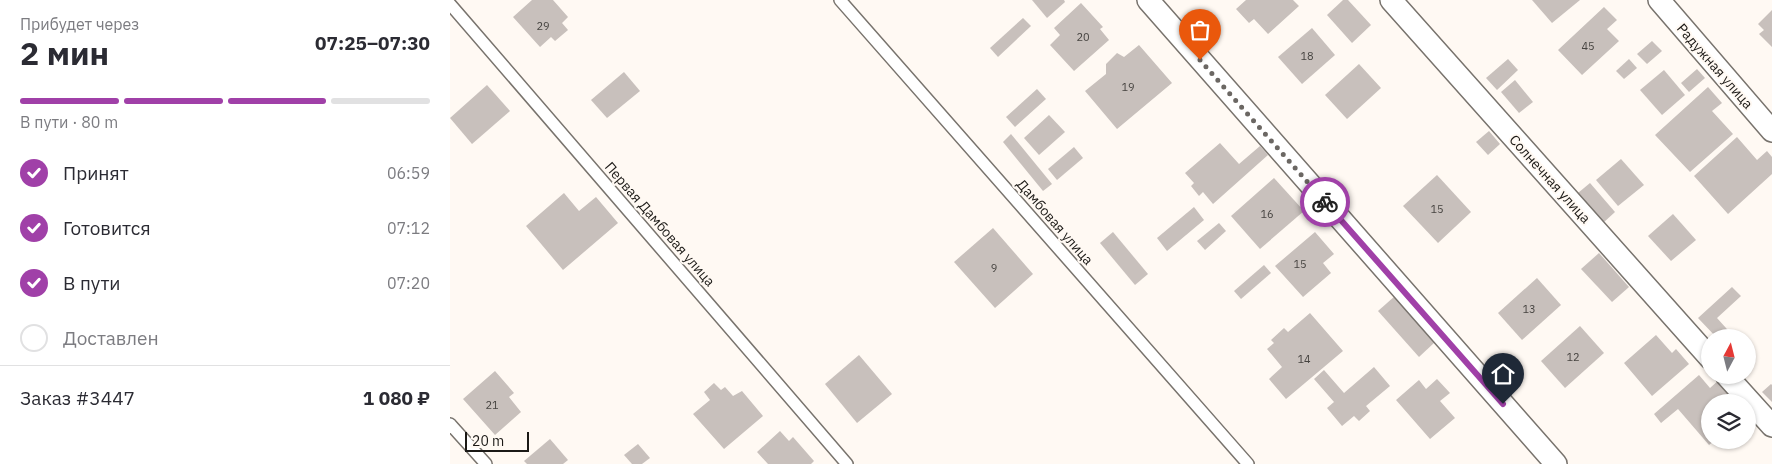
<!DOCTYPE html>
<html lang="ru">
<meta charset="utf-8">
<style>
:root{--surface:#fff;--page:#f2f2f3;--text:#2b2b33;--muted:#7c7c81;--line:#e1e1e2;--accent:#a040a8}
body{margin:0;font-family:"IBM Plex Sans",sans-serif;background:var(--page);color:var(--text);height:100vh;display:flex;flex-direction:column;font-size:19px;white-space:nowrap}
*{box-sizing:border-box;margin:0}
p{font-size:16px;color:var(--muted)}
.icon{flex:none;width:28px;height:28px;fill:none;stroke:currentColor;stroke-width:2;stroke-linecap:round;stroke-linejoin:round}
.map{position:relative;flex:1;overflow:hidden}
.sheet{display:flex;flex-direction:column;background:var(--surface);width:450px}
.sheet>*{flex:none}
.needle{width:32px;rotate:7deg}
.buttons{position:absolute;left:1251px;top:329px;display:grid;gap:10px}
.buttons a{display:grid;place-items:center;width:55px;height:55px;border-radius:50%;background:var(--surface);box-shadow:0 1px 4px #0004;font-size:25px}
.scale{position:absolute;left:15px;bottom:12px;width:64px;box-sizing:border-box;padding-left:5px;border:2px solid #1b1916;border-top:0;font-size:14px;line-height:18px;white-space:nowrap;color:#1b1916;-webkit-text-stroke:4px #fff9f3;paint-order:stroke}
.pin{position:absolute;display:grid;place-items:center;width:42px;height:42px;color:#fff;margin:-51px -21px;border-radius:50% 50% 50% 0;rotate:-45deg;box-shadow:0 0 5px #0007}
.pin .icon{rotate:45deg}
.courier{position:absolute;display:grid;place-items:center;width:50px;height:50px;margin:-25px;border:4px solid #a040a8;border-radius:50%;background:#fff;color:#222;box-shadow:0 1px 6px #0007}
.summary em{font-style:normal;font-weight:800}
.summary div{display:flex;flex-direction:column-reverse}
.summary{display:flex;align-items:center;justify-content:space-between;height:85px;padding:0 20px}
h1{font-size:32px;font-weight:800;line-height:38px}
.bar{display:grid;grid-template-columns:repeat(4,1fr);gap:8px 5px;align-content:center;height:60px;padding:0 20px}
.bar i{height:6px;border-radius:4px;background:var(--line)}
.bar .on{background:var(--accent)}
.bar p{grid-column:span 4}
.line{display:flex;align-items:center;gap:12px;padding:0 20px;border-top:1px solid var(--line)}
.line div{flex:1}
ol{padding:0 20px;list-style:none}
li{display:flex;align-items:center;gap:15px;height:55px}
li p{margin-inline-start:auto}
li .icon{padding:5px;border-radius:50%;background:var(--accent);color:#fff;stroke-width:4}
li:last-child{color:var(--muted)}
li i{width:28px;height:28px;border:2px solid var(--line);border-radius:50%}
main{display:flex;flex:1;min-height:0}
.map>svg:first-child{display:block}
</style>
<main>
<section class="sheet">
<div class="summary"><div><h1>2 мин</h1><p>Прибудет через</p></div><em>07:25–07:30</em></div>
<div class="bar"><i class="on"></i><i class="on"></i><i class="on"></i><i></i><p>В пути · 80 m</p></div>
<ol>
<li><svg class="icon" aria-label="check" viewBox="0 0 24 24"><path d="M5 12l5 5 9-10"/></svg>Принят<p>06:59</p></li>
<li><svg class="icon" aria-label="check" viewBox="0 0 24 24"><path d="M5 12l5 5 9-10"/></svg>Готовится<p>07:12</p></li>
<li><svg class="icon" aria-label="check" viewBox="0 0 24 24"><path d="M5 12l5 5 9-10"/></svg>В пути<p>07:20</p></li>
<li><i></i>Доставлен</li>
</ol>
<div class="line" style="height:65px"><div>Заказ #3447</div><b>1 080 ₽</b></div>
</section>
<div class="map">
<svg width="1322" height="464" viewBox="0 0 1322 464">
<rect width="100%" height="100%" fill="#fff9f3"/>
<g fill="#c8c0bc">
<path d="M 82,0 L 103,0 L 118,17 L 112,23 L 118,30 L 105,41 L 101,37 L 90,47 L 63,17 Z"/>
<path d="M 582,0 L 614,0 L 615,2 L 597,18 Z"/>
<path d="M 796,0 L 843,0 L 849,6 L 818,34 L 804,19 L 799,23 L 786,9 Z"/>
<path d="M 893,0 L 898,0 L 921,25 L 902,43 L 877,15 Z"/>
<path d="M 1082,0 L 1130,0 L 1102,23 Z"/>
<path d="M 631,3 L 653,27 L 650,29 L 659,40 L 624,71 L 600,45 L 610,35 L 604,28 Z"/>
<path d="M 1154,7 L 1167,20 L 1157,29 L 1169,41 L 1132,75 L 1108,50 Z"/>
<path d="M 1322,10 L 1322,47 L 1309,34 L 1314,30 L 1308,24 Z"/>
<path d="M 573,18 L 581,26 L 548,57 L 540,48 Z"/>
<path d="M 862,28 L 885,55 L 852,84 L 828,57 Z"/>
<path d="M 1202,41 L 1212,51 L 1197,64 L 1187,54 Z"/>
<path d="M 689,45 L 722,83 L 667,129 L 635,91 L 656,74 L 656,64 L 667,53 L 674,57 Z"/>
<path d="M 1058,59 L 1068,70 L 1047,90 L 1036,78 Z"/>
<path d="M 1179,59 L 1187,68 L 1174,79 L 1166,71 Z"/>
<path d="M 909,64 L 931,88 L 897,119 L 875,95 Z"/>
<path d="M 1247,69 L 1255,78 L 1239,92 L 1231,83 Z"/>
<path d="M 1214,70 L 1235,95 L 1212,115 L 1190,90 Z"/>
<path d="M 174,72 L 190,91 L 157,118 L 141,100 Z"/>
<path d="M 1065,80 L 1083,102 L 1069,113 L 1051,92 Z"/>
<path d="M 37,85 L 60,111 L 22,144 L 0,118 Z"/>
<path d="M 1258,87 L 1272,103 L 1262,111 L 1283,134 L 1240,172 L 1205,135 Z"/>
<path d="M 587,89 L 596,99 L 565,127 L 556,117 Z"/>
<path d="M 599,115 L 615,132 L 589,155 L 574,138 Z"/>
<path d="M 1039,131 L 1050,144 L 1038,155 L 1026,142 Z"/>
<path d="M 561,134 L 602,184 L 593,191 L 553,142 Z"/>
<path d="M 1287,137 L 1307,160 L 1317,151 L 1322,157 L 1322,174 L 1278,214 L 1244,176 Z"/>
<path d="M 770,143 L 789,164 L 810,146 L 818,155 L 763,204 L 753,192 L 749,196 L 741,186 L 744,183 L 735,173 Z"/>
<path d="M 624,147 L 633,158 L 607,180 L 598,169 Z"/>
<path d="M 1171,159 L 1194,185 L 1168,206 L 1146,180 Z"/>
<path d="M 987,175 L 1021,212 L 988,243 L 953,206 Z"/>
<path d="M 824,178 L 854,211 L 810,249 L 781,216 Z"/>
<path d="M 1140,183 L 1165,212 L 1153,223 L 1128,193 Z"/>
<path d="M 114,193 L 129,211 L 146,197 L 168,223 L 113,270 L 76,226 Z"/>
<path d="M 744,207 L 754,220 L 717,251 L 707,238 Z"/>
<path d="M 1223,214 L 1246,240 L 1221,261 L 1198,236 Z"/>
<path d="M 769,223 L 776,231 L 755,250 L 747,241 Z"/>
<path d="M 543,228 L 583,274 L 545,308 L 504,262 Z"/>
<path d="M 663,232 L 698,274 L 685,285 L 650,243 Z"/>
<path d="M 865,232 L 884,254 L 873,263 L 881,273 L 853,297 L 825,266 Z"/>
<path d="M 1149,253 L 1179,287 L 1162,302 L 1131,269 Z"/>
<path d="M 814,265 L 821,273 L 791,299 L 784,291 Z"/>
<path d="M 1087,278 L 1111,305 L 1072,340 L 1048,313 Z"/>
<path d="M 1282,287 L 1291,296 L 1267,318 L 1285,338 L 1267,338 L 1248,318 Z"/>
<path d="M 945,296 L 985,342 L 969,357 L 928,311 Z"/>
<path d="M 860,313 L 893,351 L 836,399 L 819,379 L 832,367 L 817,349 L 824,343 L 821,340 L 834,328 L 838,332 Z"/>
<path d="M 1130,326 L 1154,353 L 1115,388 L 1091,361 Z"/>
<path d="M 1206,335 L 1222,353 L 1226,349 L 1239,364 L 1202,396 L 1174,363 Z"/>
<path d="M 409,355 L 442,394 L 407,423 L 375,384 Z"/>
<path d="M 924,367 L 940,386 L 916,406 L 920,411 L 909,421 L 904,416 L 892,426 L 877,408 L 884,402 L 864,379 L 874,370 L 894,393 Z"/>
<path d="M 45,371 L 64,393 L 59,397 L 71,412 L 45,435 L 13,399 Z"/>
<path d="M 1249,375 L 1260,388 L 1270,379 L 1290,402 L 1260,402 L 1260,440 L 1265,440 L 1259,445 L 1228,409 L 1211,423 L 1204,414 Z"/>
<path d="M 987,379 L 1000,393 L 990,401 L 1005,418 L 980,439 L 946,400 L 969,380 L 976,389 Z"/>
<path d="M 264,383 L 271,390 L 275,387 L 283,396 L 292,391 L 313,416 L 274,449 L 243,414 L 260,400 L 254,392 Z"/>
<path d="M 1321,384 L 1322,385 L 1322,402 L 1312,392 Z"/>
<path d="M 330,431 L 339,441 L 343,437 L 364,461 L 361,464 L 318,464 L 307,452 Z"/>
<path d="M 100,439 L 118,460 L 113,464 L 77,464 L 74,461 Z"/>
<path d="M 188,444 L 200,458 L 192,464 L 182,464 L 174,455 Z"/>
</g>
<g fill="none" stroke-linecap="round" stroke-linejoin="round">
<g stroke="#78736d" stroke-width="14">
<g id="lane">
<path d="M 390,0 L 798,464"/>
<path d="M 0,4 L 397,464"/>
<path d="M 0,424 L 36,464"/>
</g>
</g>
<g stroke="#78736d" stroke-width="24">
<g id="street">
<path d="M 698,0 L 1106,464"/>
<path d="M 941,0 L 1260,358"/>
<path d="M 1209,0 L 1322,131"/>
<path d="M 1276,375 L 1322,426"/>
</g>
</g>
<use href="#lane" stroke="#fff" stroke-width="11"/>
<use href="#street" stroke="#fff" stroke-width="21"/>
</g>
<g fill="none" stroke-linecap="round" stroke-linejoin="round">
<path stroke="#6b6763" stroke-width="5" stroke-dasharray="0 9" d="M 750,60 L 875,202"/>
<path stroke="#a040a8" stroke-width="6" d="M 875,202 L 1053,404"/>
</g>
<g text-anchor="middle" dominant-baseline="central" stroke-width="4" stroke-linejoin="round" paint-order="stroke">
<g font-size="11" fill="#464340">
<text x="93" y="26">29</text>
<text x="633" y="37">20</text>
<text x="1138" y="46">45</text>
<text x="857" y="56">18</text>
<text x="678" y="87">19</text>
<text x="987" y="209">15</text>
<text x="817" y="214">16</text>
<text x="850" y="264">15</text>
<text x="544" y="268">9</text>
<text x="1079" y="309">13</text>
<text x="1123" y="357">12</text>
<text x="854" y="359">14</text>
<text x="42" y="405">21</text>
</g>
<g font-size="14" fill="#1b1916" stroke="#fff9f3">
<text transform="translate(1265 66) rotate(49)">Радужная улица</text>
<text transform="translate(1100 179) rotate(48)">Солнечная улица</text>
<text transform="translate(605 222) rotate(49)">Дамбовая улица</text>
<text transform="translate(210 224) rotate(49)">Первая Дамбовая улица</text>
</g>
</g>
</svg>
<div class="buttons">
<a><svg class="needle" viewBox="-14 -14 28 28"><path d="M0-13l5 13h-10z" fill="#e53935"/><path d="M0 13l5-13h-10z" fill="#7c7c81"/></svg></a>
<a><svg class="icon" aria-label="layers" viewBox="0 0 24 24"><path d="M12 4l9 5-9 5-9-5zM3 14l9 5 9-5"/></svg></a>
</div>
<div class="scale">20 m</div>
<div class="pin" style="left:750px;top:60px;background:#ea580c"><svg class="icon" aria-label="bag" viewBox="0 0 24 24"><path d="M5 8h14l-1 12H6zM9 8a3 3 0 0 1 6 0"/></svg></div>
<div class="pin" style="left:1053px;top:404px;background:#1f2937"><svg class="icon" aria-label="home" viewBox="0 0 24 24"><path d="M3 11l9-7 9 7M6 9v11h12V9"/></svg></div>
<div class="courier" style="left:875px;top:202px"><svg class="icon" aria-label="bike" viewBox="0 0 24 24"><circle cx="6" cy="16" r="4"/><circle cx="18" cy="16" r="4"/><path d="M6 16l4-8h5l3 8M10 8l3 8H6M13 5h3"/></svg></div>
</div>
</main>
